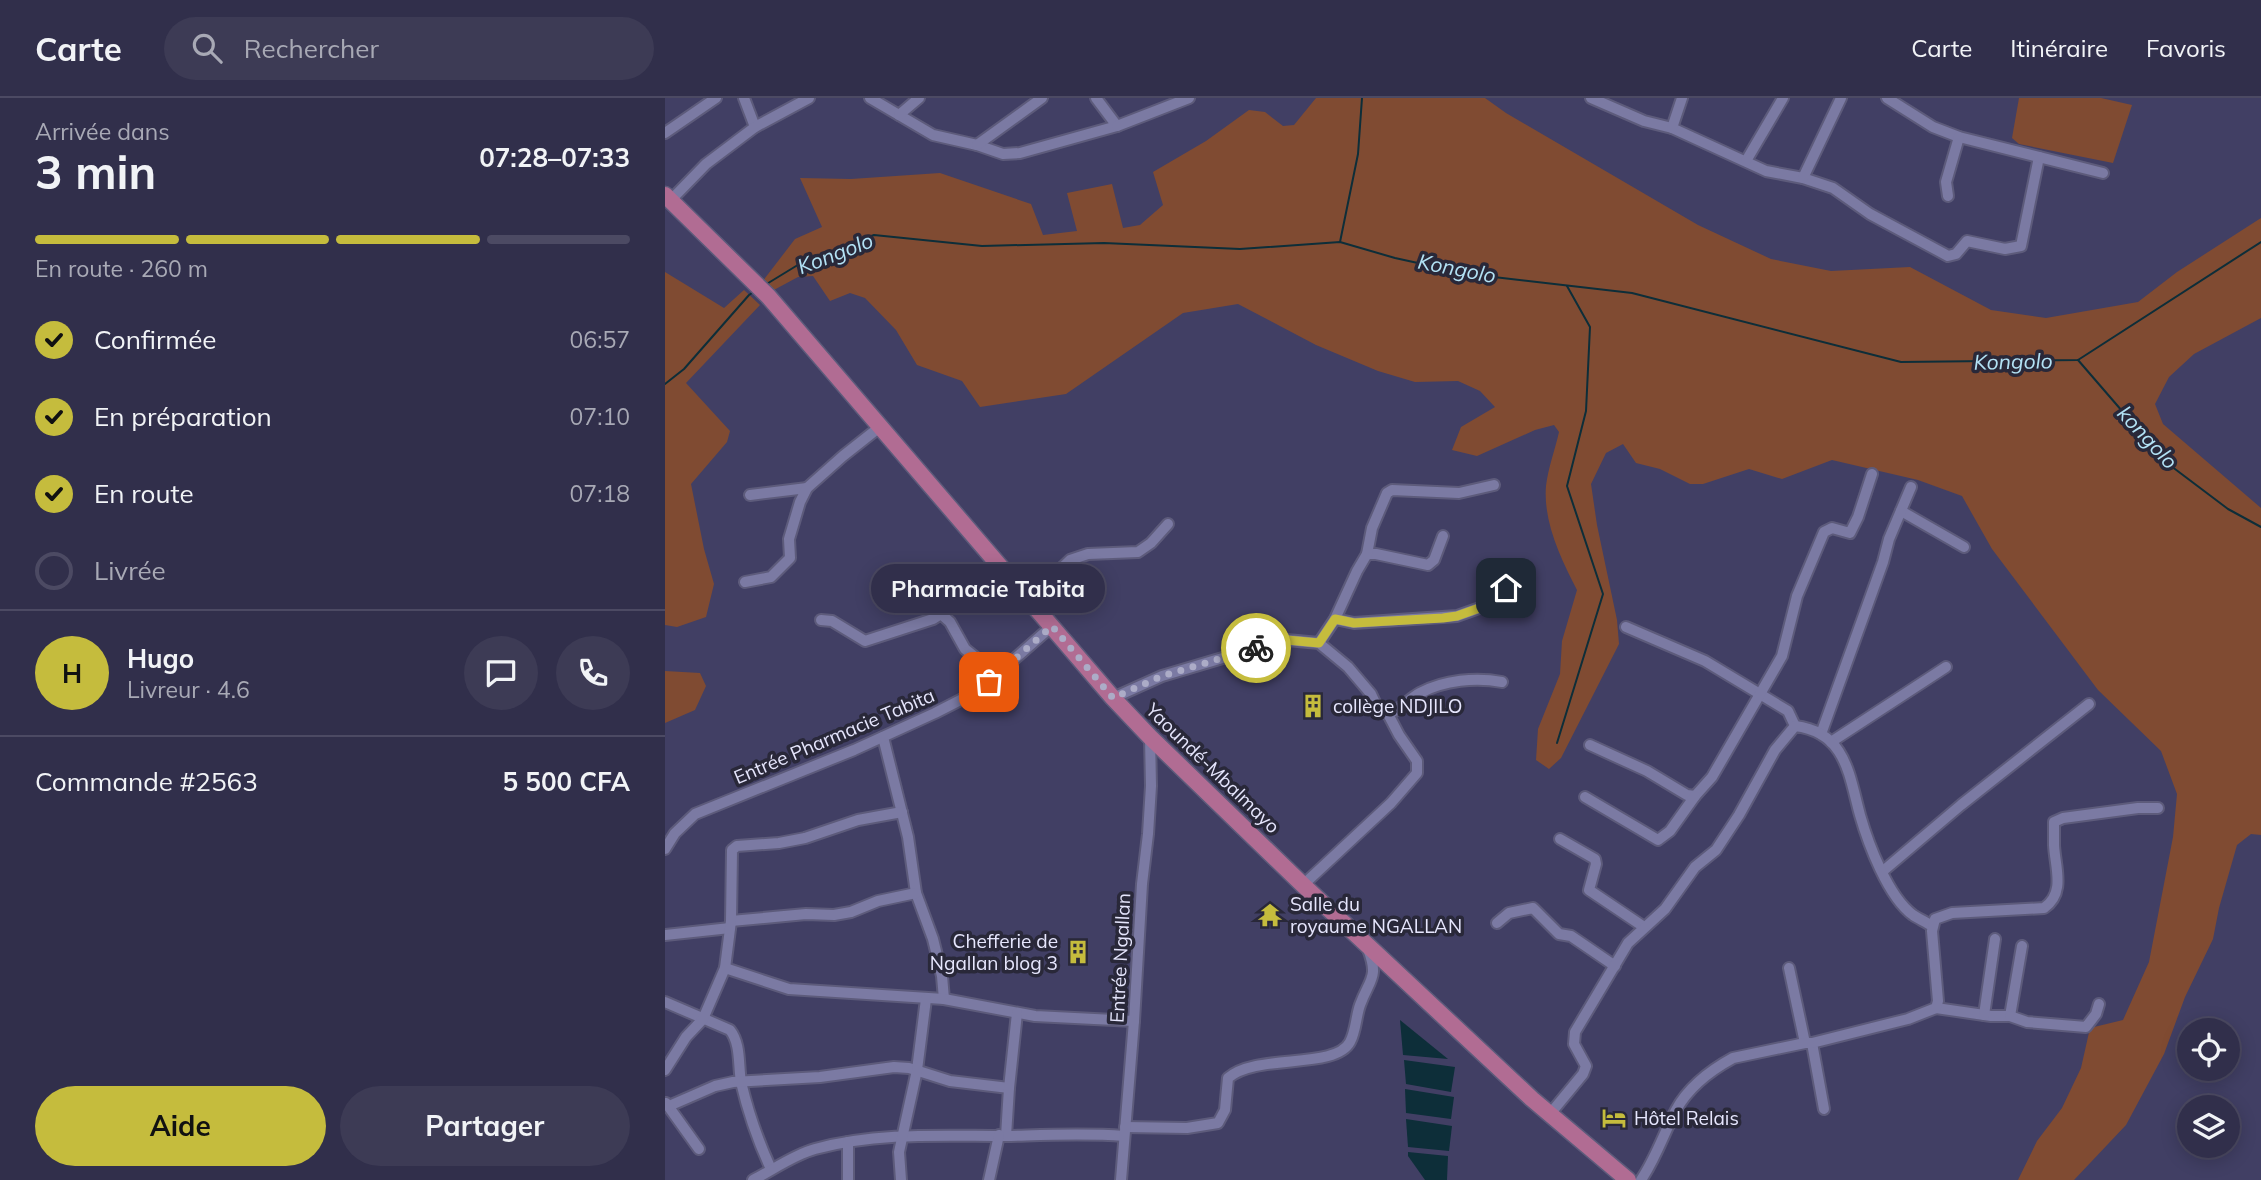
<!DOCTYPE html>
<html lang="fr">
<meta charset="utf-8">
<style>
:root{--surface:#312f4b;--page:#3d3b55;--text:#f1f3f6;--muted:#a8a9b5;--line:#4c4a63;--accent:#c5bc3d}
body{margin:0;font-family:Mulish,sans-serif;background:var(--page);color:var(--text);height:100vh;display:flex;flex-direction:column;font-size:26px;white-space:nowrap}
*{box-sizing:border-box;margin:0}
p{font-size:23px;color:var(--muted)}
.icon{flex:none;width:38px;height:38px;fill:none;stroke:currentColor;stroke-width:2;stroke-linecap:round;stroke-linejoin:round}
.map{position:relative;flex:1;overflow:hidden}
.details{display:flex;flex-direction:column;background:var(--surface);width:665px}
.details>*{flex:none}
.controls{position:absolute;left:1512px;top:920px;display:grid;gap:14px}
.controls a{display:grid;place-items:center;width:63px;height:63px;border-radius:50%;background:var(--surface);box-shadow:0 4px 18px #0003,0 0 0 2px var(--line);font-size:35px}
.pin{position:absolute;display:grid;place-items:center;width:60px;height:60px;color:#fff;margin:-30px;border-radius:14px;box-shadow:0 4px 10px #0006}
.courier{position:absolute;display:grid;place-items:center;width:70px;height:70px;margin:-35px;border:5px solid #c5bc3d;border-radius:50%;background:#fff;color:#222;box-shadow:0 2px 9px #0007}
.bubble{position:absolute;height:49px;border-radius:24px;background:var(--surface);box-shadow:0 4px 18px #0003,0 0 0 2px var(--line);font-size:23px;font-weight:700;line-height:49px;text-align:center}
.overview em{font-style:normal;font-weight:700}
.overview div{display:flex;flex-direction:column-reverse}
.overview{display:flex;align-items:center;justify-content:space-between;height:119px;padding:0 35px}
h1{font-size:46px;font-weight:700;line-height:52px}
.bar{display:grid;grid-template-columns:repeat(4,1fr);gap:10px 7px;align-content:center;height:84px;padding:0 35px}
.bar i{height:9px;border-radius:5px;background:var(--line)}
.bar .active{background:var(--accent)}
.bar p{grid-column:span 4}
.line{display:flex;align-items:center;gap:18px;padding:0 35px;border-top:2px solid var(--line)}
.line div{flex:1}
.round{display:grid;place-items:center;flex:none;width:74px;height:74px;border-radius:37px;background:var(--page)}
ol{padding:0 35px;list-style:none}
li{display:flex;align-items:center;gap:21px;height:77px}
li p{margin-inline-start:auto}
li .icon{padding:7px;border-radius:50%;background:var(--accent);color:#111;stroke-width:4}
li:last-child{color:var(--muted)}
li i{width:38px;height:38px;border:4px solid var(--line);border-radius:50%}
.button{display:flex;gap:14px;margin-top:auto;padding:14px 35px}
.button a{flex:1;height:80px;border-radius:42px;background:var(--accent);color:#111;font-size:28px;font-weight:700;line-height:80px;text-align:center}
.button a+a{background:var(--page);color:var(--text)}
header{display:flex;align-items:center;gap:42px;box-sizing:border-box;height:98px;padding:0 35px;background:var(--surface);border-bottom:2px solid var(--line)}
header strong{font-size:33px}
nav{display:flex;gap:38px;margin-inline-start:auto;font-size:24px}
.search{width:490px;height:63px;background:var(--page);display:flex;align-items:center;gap:18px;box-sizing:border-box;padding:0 24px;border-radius:38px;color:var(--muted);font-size:26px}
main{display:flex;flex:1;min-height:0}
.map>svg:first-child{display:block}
</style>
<header>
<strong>Carte</strong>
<div class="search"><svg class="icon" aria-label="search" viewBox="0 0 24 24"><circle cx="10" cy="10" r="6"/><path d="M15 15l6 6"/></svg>Rechercher</div>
<nav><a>Carte</a><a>Itinéraire</a><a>Favoris</a></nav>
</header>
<main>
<section class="details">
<div class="overview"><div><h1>3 min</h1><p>Arrivée dans</p></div><em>07:28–07:33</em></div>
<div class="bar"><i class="active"></i><i class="active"></i><i class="active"></i><i></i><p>En route · 260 m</p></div>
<ol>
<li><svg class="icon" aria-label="check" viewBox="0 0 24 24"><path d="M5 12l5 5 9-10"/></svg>Confirmée<p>06:57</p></li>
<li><svg class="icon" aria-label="check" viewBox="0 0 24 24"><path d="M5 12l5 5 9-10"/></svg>En préparation<p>07:10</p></li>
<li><svg class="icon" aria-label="check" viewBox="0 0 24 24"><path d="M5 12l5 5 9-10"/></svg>En route<p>07:18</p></li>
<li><i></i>Livrée</li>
</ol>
<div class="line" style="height:126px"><b class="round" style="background:var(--accent);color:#111">H</b><div><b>Hugo</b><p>Livreur · 4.6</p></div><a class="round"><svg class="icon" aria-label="chat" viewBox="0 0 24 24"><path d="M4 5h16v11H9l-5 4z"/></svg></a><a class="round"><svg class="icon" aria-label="phone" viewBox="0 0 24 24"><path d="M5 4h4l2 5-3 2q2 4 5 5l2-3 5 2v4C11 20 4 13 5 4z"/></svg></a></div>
<div class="line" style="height:91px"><div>Commande #2563</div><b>5 500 CFA</b></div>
<div class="button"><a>Aide</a><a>Partager</a></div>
</section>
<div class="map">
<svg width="1596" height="1082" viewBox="0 0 1596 1082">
<rect width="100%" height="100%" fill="#413f64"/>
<g fill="#804b32">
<path d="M 651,0 L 820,0 L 841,15 L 1033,127 L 1106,161 L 1166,173 L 1245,169 L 1326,212 L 1381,220 L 1473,204 L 1512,174 L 1596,120 L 1596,220 L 1529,256 L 1504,279 L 1490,306 L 1498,326 L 1596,410 L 1596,737 L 1586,736 L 1572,747 L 1554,810 L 1548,841 L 1520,899 L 1499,956 L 1461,1027 L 1409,1082 L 1353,1082 L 1372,1043 L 1397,1010 L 1416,970 L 1425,930 L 1458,922 L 1484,864 L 1508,739 L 1512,696 L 1496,653 L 1433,592 L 1327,451 L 1297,398 L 1253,382 L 1167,362 L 1117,381 L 1084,371 L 1038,386 L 1025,386 L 995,371 L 971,365 L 958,346 L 941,355 L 926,386 L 932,427 L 952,522 L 954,546 L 896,660 L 884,671 L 871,662 L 873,631 L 895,576 L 897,543 L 912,492 C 896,461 878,424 881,388 C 883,370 890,352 894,334 L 889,327 L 870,332 L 812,358 L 787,352 L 796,329 L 830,309 L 815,293 L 793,283 L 750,284 L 713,273 L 651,247 L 573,206 L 518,215 L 401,296 L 315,309 L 297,283 L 252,267 L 231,232 L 200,200 L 185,195 L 165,203 L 148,178 L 133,179 L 107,193 L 97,184 L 130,141 L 157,129 L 135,80 L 186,81 L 275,75 L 366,106 L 378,137 L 412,133 L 402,95 L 447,86 L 458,130 L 475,127 L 498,107 L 488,74 L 541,43 L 584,12 L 600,14 L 618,28 L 629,27 Z"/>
<path d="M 1354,0 L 1436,0 L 1467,7 L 1448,65 L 1354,46 L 1347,40 Z"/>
<path d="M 0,174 L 59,210 L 79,192 L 95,207 L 21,285 L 65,333 L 62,344 L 26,386 L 39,451 L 49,486 L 41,519 L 12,529 L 0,527 Z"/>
<path d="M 0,573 L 35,575 L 41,588 L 30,612 L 0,625 Z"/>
</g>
<g fill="#0d2e39">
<path d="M 735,922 L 783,961 L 738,957 Z"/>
<path d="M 739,962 L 790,969 L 786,994 L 741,986 Z"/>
<path d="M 740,991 L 789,999 L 786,1021 L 741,1015 Z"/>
<path d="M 741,1021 L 787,1028 L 784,1053 L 743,1049 Z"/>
<path d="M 743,1054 L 783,1058 L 782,1082 L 760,1082 L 743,1058 Z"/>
</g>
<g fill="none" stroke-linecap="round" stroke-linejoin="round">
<g stroke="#0d2e39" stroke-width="2">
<path d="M 675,144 L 693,56 L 697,0"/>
<path d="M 100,187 L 136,165 L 209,137 L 317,148 L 439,145 L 575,151 L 675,144 L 730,160 L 803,176 L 967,195 L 1236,264 L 1413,262 L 1596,144"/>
<path d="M 1413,262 L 1502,365 L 1563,411 L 1596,429"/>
<path d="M 0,286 L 19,271 L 84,197 L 90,193"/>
<path d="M 892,645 L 938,496 L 902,388 L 921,313 L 925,229 L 902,188"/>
</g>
<g stroke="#5d5b7b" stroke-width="14">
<g id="minor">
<path d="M 79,0 L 90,29"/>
<path d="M 205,0 L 268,37 L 312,47 L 338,56 L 355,55 L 452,28 L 431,0"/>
<path d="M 926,0 L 979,23 L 1007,30 L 1101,73 L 1138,80 L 1168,90 L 1205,116 L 1283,158 L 1291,156 L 1302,143 L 1340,151 L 1356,148 L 1374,59"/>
<path d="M 1222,0 L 1268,29 L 1294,39 L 1438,75"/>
<path d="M 234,17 L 254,0"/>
<path d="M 452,28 L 524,0"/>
<path d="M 1007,30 L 1017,0"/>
<path d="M 0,35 L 51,0"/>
<path d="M 312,47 L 377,0"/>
<path d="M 1081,63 L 1118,0"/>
<path d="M 1138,80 L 1176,0"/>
<path d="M 1283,98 L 1281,84 L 1294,39"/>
<path d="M 5,103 L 41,66 L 90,29 L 144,0"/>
<path d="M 85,397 L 142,390"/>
<path d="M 1236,413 L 1299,449"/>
<path d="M 702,456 L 711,456 L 763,467 L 769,462 L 778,438"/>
<path d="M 80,484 L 106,479 L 125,460 L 124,441 L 135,404 L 142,390 L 178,358 L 216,328"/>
<path d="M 363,502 L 405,462 L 423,456 L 473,454 L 486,445 L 503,426"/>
<path d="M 670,521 L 689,525 L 792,518 L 834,503 L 840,497 L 841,490"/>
<path d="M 156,522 L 167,523 L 200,543 L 268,521 L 276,516 L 285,524 L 300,551 L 310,559 L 317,576 L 324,584"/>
<path d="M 961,529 L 1040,563 L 1123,613 L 1130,628"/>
<path d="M 654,545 L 670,521 L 692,473 L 702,456 L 707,430 L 722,395 L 727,392 L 794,395 L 829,387"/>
<path d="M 448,600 L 497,578 L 598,548 L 622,542 L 654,545 L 683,569 L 706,596 L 713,611 L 723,616 L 734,637 L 752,663 L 752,675 L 726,705 L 638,787"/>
<path d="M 723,616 C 735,612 744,601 755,595 C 779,582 811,579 837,584"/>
<path d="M 1156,636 L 1218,464 L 1224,441 L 1246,389"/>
<path d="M 218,639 L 243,739 L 251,795 L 268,841 L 277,878 L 279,901"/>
<path d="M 1166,644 L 1281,569"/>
<path d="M 925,647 L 982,673 L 1022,697 L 1030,698 L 1047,679 L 1117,558 L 1132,498 L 1159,434 L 1167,430 L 1185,435 L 1193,419 L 1207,376"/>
<path d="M 920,699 L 993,742 L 1005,733 L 1030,698"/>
<path d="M 895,741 L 930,761 L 931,766 L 924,792 L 979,829"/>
<path d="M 0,751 L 10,735 L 30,716 L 189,652 L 270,615 L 313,593 L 387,528"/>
<path d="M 1218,773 L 1296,707 L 1424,606"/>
<path d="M 66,823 L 141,816 L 169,817 L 186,814 L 213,803 L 251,795"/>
<path d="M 832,825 L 844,815 L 868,810 L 894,836 L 906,838 L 950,868"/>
<path d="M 0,837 L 65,830"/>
<path d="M 60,870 L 124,891 L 279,901 L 370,918 L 469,923"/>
<path d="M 1124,870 L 1140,945"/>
<path d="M 0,904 L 65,932 C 76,946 73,966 76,984 C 83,1014 93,1043 106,1071"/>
<path d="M 1271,910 L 1326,918 L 1345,918 L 1357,848"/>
<path d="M 1319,917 L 1330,841"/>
<path d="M 1345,918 L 1362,924 L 1421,929 L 1431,916 L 1434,906"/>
<path d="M 1147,945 L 1159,1011"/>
<path d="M 0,972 L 21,939 L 38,921 L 60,870 L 66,823 L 67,752 L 72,748 L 114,745 L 140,740 L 193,722 L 237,714"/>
<path d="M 1,1005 L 34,1051"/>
<path d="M 4,1008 L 50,988 L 68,984 L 155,979 L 229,969 L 244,970 L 285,983 L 344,990"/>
<path d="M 885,1016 L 918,976 L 921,968 L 909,946 L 910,934 L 963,845 L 1000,811 L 1030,769 L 1051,752 L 1074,717 L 1110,652 L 1130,628 C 1181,634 1184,677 1195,717 C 1203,745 1223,799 1248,817 C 1254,821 1261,824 1267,828"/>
<path d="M 460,1029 L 522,1030 L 553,1025 L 560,1012 L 563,980 C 591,955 670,972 685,944 C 691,933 691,918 695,907 C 705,880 714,880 703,851"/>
<path d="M 341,1038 L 344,990 L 352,915"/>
<path d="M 88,1082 C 108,1072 128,1057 150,1051 C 213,1034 277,1038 341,1038 C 381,1037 419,1035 459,1038"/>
<path d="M 183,1082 L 183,1044"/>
<path d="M 236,1082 L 234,1054 L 252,972 L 261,901"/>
<path d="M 324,1082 L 334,1037"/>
<path d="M 456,1082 L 469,923 L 477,786 L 483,736 L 486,688 L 485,639"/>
<path d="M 976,1082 C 991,1060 999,1035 1011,1012 C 1023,990 1046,972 1068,960 L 1140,945 L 1147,945 L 1243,921 L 1271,910 L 1273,903 L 1267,833 L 1270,821 L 1287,815 L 1379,810 C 1401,795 1390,769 1389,747 C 1389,739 1389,731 1389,724 L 1398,720 L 1473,710 L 1493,710"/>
</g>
</g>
<g stroke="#5d5b7b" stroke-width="19">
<path id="highway" d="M 0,97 L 103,198 L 448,600 L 485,639 L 638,787 L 867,1001 L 963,1082"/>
</g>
<use href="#minor" stroke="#7b7aa3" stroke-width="10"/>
<use href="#highway" stroke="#b16c93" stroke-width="16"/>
</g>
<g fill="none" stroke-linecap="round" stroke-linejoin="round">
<path stroke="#acacc7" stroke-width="7" stroke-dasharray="0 12.6" d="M 324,584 L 387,528 L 448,600 L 497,578 L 591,550"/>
<path stroke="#c5bc3d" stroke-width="9" d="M 591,550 L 622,542 L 654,545 L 670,521 L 689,525 L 778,520 L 792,518 L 834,503 L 840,498 L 841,490"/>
</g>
<defs>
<g id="building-bare" transform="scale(1.89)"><path d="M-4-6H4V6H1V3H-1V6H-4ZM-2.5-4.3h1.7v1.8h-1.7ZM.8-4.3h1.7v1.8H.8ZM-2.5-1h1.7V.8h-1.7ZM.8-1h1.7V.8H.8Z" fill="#c5bc3d" stroke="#292839" stroke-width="2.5" paint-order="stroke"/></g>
<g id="temple-bare" transform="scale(1.89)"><path d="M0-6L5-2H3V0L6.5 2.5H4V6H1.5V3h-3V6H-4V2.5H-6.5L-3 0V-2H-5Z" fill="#c5bc3d" stroke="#292839" stroke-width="2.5" paint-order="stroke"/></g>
<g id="hotel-bare" transform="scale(1.89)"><path d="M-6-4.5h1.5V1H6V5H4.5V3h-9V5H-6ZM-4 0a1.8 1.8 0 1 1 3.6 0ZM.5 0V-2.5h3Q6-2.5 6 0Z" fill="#c5bc3d" stroke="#292839" stroke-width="2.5" paint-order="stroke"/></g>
</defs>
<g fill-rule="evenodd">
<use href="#building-bare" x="648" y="608"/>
<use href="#temple-bare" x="605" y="817"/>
<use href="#building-bare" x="413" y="854"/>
<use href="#hotel-bare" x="949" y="1020"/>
</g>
<g text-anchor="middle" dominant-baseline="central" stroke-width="7" stroke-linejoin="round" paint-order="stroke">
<g font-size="19" fill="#e6e6fd" stroke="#292839" text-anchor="start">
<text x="668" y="608">collège NDJILO</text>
<text x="625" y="806">Salle du<tspan x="625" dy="22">royaume NGALLAN</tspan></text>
<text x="393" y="843" text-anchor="end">Chefferie de<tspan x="393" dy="22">Ngallan blog 3</tspan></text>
<text x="969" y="1020">Hôtel Relais</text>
</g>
<g font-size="19" fill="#e6e6fd" stroke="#292839">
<text transform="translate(169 638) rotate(-23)">Entrée Pharmacie Tabita</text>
<text transform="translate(548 670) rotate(44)">Yaoundé-Mbalmayo</text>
<text transform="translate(455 860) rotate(-87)">Entrée Ngallan</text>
</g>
<g font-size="21" font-style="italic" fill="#b3e2f5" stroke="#292839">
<text transform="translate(170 155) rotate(-21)">Kongolo</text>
<text transform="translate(792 170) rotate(11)">Kongolo</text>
<text transform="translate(1348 263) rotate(-1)">Kongolo</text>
<text transform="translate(1483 339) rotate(47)">kongolo</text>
</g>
</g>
</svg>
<div class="controls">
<a><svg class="icon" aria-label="locate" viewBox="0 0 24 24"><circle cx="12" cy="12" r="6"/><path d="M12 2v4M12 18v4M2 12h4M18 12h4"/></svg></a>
<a><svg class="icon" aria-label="layers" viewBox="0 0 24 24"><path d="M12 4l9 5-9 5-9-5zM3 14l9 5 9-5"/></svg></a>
</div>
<div class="pin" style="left:324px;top:584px;background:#ea580c"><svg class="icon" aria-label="bag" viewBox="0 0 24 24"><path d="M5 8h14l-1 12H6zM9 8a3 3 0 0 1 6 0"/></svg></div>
<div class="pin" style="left:841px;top:490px;background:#1f2937"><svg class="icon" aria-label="home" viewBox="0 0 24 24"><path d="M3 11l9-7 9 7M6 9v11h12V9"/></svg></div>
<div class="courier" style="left:591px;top:550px"><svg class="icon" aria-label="bike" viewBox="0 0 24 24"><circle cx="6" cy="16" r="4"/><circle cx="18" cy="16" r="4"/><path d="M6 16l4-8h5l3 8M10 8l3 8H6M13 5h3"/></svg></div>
<div class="bubble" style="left:206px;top:466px;width:234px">Pharmacie Tabita</div>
</div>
</main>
